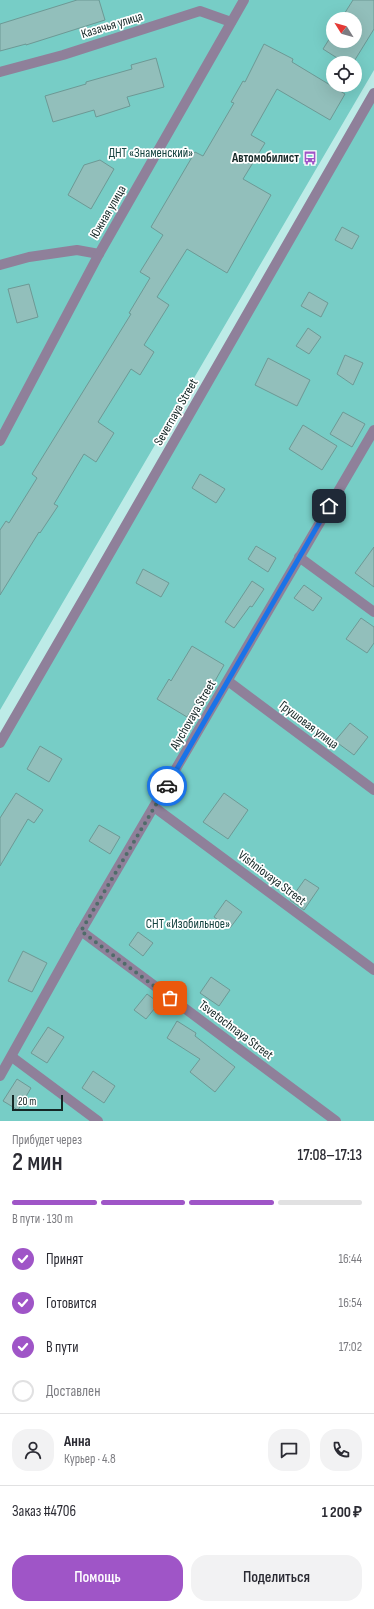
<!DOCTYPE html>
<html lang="ru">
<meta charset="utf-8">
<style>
:root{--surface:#fff;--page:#f2f2f3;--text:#2b2b33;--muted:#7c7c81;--line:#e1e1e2;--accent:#9f55c7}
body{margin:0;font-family:"Sofia Sans Condensed",sans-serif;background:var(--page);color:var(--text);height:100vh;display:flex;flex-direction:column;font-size:15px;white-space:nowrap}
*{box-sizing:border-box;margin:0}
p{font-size:13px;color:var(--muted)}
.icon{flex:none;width:22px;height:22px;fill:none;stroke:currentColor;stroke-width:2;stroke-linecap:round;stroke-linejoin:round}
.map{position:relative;height:1121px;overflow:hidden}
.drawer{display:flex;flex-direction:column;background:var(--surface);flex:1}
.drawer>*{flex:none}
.needle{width:26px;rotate:307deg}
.controls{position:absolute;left:326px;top:12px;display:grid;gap:8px}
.controls a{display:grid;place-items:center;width:36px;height:36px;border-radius:50%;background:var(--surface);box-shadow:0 4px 16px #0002;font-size:20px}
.scale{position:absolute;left:12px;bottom:10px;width:51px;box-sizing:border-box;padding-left:4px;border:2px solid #152726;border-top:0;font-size:11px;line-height:14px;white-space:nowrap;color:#152726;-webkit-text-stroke:3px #fff;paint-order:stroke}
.pin{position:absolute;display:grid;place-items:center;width:34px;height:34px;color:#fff;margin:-17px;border-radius:8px;box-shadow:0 2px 6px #0006}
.courier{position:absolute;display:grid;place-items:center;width:40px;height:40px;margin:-20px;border:3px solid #1a73e8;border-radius:50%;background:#fff;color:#222;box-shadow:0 1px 5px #0007}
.summary em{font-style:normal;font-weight:600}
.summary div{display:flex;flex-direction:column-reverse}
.summary{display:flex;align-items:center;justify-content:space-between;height:68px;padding:0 12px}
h1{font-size:26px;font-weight:600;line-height:30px}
.bar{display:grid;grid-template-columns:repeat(4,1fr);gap:6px 4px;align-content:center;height:48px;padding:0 12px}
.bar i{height:5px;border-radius:3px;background:var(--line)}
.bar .current{background:var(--accent)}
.bar p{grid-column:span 4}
.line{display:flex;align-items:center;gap:10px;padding:0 12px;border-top:1px solid var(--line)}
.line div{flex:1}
.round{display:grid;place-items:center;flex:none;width:42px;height:42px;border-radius:16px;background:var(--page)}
ol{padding:0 12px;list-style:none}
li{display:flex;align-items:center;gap:12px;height:44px}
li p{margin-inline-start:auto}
li .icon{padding:4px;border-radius:50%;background:var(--accent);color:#fff;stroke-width:4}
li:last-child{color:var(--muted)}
li i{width:22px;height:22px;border:2px solid var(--line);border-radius:50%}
.cta{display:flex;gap:8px;margin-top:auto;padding:8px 12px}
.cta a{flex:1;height:46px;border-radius:16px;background:var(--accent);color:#fff;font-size:16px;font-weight:600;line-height:46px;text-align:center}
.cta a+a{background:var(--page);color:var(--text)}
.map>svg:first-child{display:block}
</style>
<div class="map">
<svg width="374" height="1121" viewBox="0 0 374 1121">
<rect width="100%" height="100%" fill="#bdebe7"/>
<g fill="#77cdc6" fill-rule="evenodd">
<path d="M 0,0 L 374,0 L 374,70 L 0,710 ZM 333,19 L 355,19 L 355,41 L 333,41 ZM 333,63 L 355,63 L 355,85 L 333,85 Z"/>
<path d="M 374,93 L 374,1121 L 0,1121 L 0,743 Z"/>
</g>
<g fill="#92bfbb" stroke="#6d9995">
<path d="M 77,0 L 99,0 L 105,20 L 26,45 L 26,44 L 0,51 L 0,24 Z"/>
<path d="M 353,0 L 374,0 L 374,29 L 353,63 L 345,63 L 323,49 L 333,33 L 333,41 L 355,41 L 355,19 L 341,19 Z"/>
<path d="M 264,44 L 293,59 L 292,62 L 345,94 L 330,120 L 277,89 L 251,135 L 265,143 L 243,179 L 271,195 L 227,273 L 187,249 L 157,297 L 169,305 L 144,345 L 154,352 L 140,375 L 131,369 L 98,422 L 114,433 L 96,462 L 84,454 L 54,504 L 58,506 L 40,533 L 39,532 L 0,595 L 0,530 L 6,521 L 9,523 L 37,478 L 32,474 L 131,314 L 129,313 L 150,278 L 140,272 L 163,235 L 151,227 L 195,152 L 203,156 L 234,103 L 231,102 L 243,81 L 245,82 Z"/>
<path d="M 156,58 L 164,87 L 127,97 L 130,106 L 96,117 L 94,110 L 53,122 L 45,96 L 86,84 L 86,82 L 132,69 L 131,65 Z"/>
<path d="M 100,160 L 114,169 L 91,209 L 68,195 L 84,165 Z"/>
<path d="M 342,227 L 359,236 L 352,249 L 335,240 Z"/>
<path d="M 29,284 L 38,317 L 17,323 L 8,289 Z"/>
<path d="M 309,292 L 328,303 L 321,317 L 301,306 Z"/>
<path d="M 308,328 L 321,337 L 309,354 L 296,346 Z"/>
<path d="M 345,355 L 363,363 L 353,385 L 337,374 Z"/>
<path d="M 268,358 L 310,380 L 297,406 L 255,385 Z"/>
<path d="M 343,412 L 365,424 L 352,447 L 330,434 Z"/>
<path d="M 303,425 L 337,446 L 322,470 L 289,449 Z"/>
<path d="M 200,474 L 225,489 L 216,503 L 192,488 Z"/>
<path d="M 256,546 L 276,558 L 268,572 L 248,559 Z"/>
<path d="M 374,547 L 374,587 L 355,573 Z"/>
<path d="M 143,569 L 169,583 L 161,597 L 136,583 Z"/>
<path d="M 252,581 L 264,589 L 252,607 L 250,606 L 234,628 L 225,622 Z"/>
<path d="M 304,585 L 322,598 L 313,611 L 294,598 Z"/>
<path d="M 361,618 L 374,627 L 374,643 L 367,653 L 346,639 Z"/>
<path d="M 192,646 L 224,665 L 211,688 L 206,685 L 187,717 L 157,699 L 169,679 L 171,681 Z"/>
<path d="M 350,723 L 368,737 L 354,755 L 335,741 Z"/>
<path d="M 40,746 L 62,759 L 49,782 L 27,769 Z"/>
<path d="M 16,793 L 43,810 L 34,823 L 28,819 L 0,866 L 0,818 Z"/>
<path d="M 224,793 L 248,810 L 228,839 L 203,822 Z"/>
<path d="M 99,825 L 120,837 L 110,854 L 89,841 Z"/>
<path d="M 305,879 L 319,888 L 304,910 L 290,900 Z"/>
<path d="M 226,900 L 242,912 L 230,928 L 214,917 Z"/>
<path d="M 138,932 L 153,943 L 143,956 L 129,945 Z"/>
<path d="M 23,951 L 47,963 L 32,992 L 8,981 Z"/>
<path d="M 211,977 L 230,990 L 219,1006 L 200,993 Z"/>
<path d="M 147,994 L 159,1003 L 146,1019 L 134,1010 Z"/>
<path d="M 177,1021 L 196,1033 L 195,1036 L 235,1067 L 215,1092 L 190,1072 L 200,1059 L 167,1038 Z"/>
<path d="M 48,1027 L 64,1037 L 47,1063 L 31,1053 Z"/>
<path d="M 93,1071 L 115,1086 L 104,1103 L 82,1088 Z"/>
<path d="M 17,1079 L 31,1088 L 18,1110 L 3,1101 Z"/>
</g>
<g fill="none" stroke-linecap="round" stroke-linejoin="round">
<g stroke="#8f809a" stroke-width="10">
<path d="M 0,72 L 63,55 L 200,11 L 231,22"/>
<path d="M 0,265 L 29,257 L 77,250 L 99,254"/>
<path d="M 0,441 L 99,254 L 244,0"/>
<path d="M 299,557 L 374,612"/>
<path d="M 228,681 L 374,790"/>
<path d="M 0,743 L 91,586 L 374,93"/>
<path d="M 154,807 L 374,970"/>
<path d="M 81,931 L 336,1121"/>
<path d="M 12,1057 L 98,1121"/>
<path d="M 0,1076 L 81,931 L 374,430"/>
</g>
</g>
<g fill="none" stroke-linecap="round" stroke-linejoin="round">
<path stroke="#506c6a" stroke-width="4" stroke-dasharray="0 7.2" d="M 167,786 L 81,931 L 170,998"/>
<path stroke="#1a73e8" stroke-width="5" d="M 167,786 L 329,506"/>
</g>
<defs>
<g id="bus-bare" transform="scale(1.08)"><path d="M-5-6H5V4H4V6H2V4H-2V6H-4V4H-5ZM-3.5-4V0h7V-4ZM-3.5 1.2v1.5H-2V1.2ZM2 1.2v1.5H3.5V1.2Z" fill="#9f55c7" stroke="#fff" stroke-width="2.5" paint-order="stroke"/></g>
</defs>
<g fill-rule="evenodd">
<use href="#bus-bare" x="310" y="158"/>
</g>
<g text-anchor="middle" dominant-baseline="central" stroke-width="3.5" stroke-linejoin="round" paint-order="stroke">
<g font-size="13" fill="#152726" stroke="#fff">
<text transform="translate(112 25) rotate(-17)">Казачья улица</text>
<text transform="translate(108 212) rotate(-60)">Южная улица</text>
<text transform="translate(176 412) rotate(-60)">Severnaya Street</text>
<text transform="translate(193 715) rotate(-60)">Alychovaya Street</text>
<text transform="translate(309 725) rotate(37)">Грушовая улица</text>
<text transform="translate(272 878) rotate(37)">Vishniovaya Street</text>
<text transform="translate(236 1030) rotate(37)">Tsvetochnaya Street</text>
</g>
<g font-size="13" fill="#154340" stroke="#fff">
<text x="151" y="153">ДНТ «Знаменский»</text>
<text x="188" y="924">СНТ «Изобильное»</text>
</g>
<g font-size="13" font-weight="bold" fill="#152726" stroke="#fff" text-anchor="end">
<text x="299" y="158">Автомобилист</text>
</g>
</g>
</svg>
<div class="controls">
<a><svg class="needle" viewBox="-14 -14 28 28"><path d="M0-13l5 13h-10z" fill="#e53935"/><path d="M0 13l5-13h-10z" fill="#7c7c81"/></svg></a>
<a><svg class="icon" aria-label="locate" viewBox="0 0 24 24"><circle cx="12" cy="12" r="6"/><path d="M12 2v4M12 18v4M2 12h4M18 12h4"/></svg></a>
</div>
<div class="scale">20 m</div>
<div class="pin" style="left:170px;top:998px;background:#ea580c"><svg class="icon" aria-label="bag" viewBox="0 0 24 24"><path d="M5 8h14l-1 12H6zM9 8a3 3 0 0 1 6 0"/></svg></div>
<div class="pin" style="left:329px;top:506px;background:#1f2937"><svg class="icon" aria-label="home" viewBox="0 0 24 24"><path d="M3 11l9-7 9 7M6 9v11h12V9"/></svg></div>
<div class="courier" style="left:167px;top:786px"><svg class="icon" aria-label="car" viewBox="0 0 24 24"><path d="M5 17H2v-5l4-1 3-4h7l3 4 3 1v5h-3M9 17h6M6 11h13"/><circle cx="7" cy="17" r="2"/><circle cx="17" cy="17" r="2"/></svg></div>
</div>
<section class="drawer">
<div class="summary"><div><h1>2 мин</h1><p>Прибудет через</p></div><em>17:08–17:13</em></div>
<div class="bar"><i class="current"></i><i class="current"></i><i class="current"></i><i></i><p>В пути · 130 m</p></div>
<ol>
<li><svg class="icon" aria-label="check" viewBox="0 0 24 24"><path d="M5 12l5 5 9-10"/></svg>Принят<p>16:44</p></li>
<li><svg class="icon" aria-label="check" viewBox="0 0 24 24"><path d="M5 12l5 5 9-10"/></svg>Готовится<p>16:54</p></li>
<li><svg class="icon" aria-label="check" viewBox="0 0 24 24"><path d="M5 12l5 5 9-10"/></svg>В пути<p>17:02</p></li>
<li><i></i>Доставлен</li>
</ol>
<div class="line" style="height:72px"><a class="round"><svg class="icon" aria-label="person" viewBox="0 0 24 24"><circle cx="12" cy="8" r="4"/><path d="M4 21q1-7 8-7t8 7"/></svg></a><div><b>Анна</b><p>Курьер · 4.8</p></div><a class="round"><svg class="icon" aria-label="chat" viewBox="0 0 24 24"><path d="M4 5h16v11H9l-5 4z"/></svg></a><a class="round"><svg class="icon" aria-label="phone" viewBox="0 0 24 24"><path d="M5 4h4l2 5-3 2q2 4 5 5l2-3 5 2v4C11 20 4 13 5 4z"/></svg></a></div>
<div class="line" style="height:52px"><div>Заказ #4706</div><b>1 200 ₽</b></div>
<div class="cta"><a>Помощь</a><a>Поделиться</a></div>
</section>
